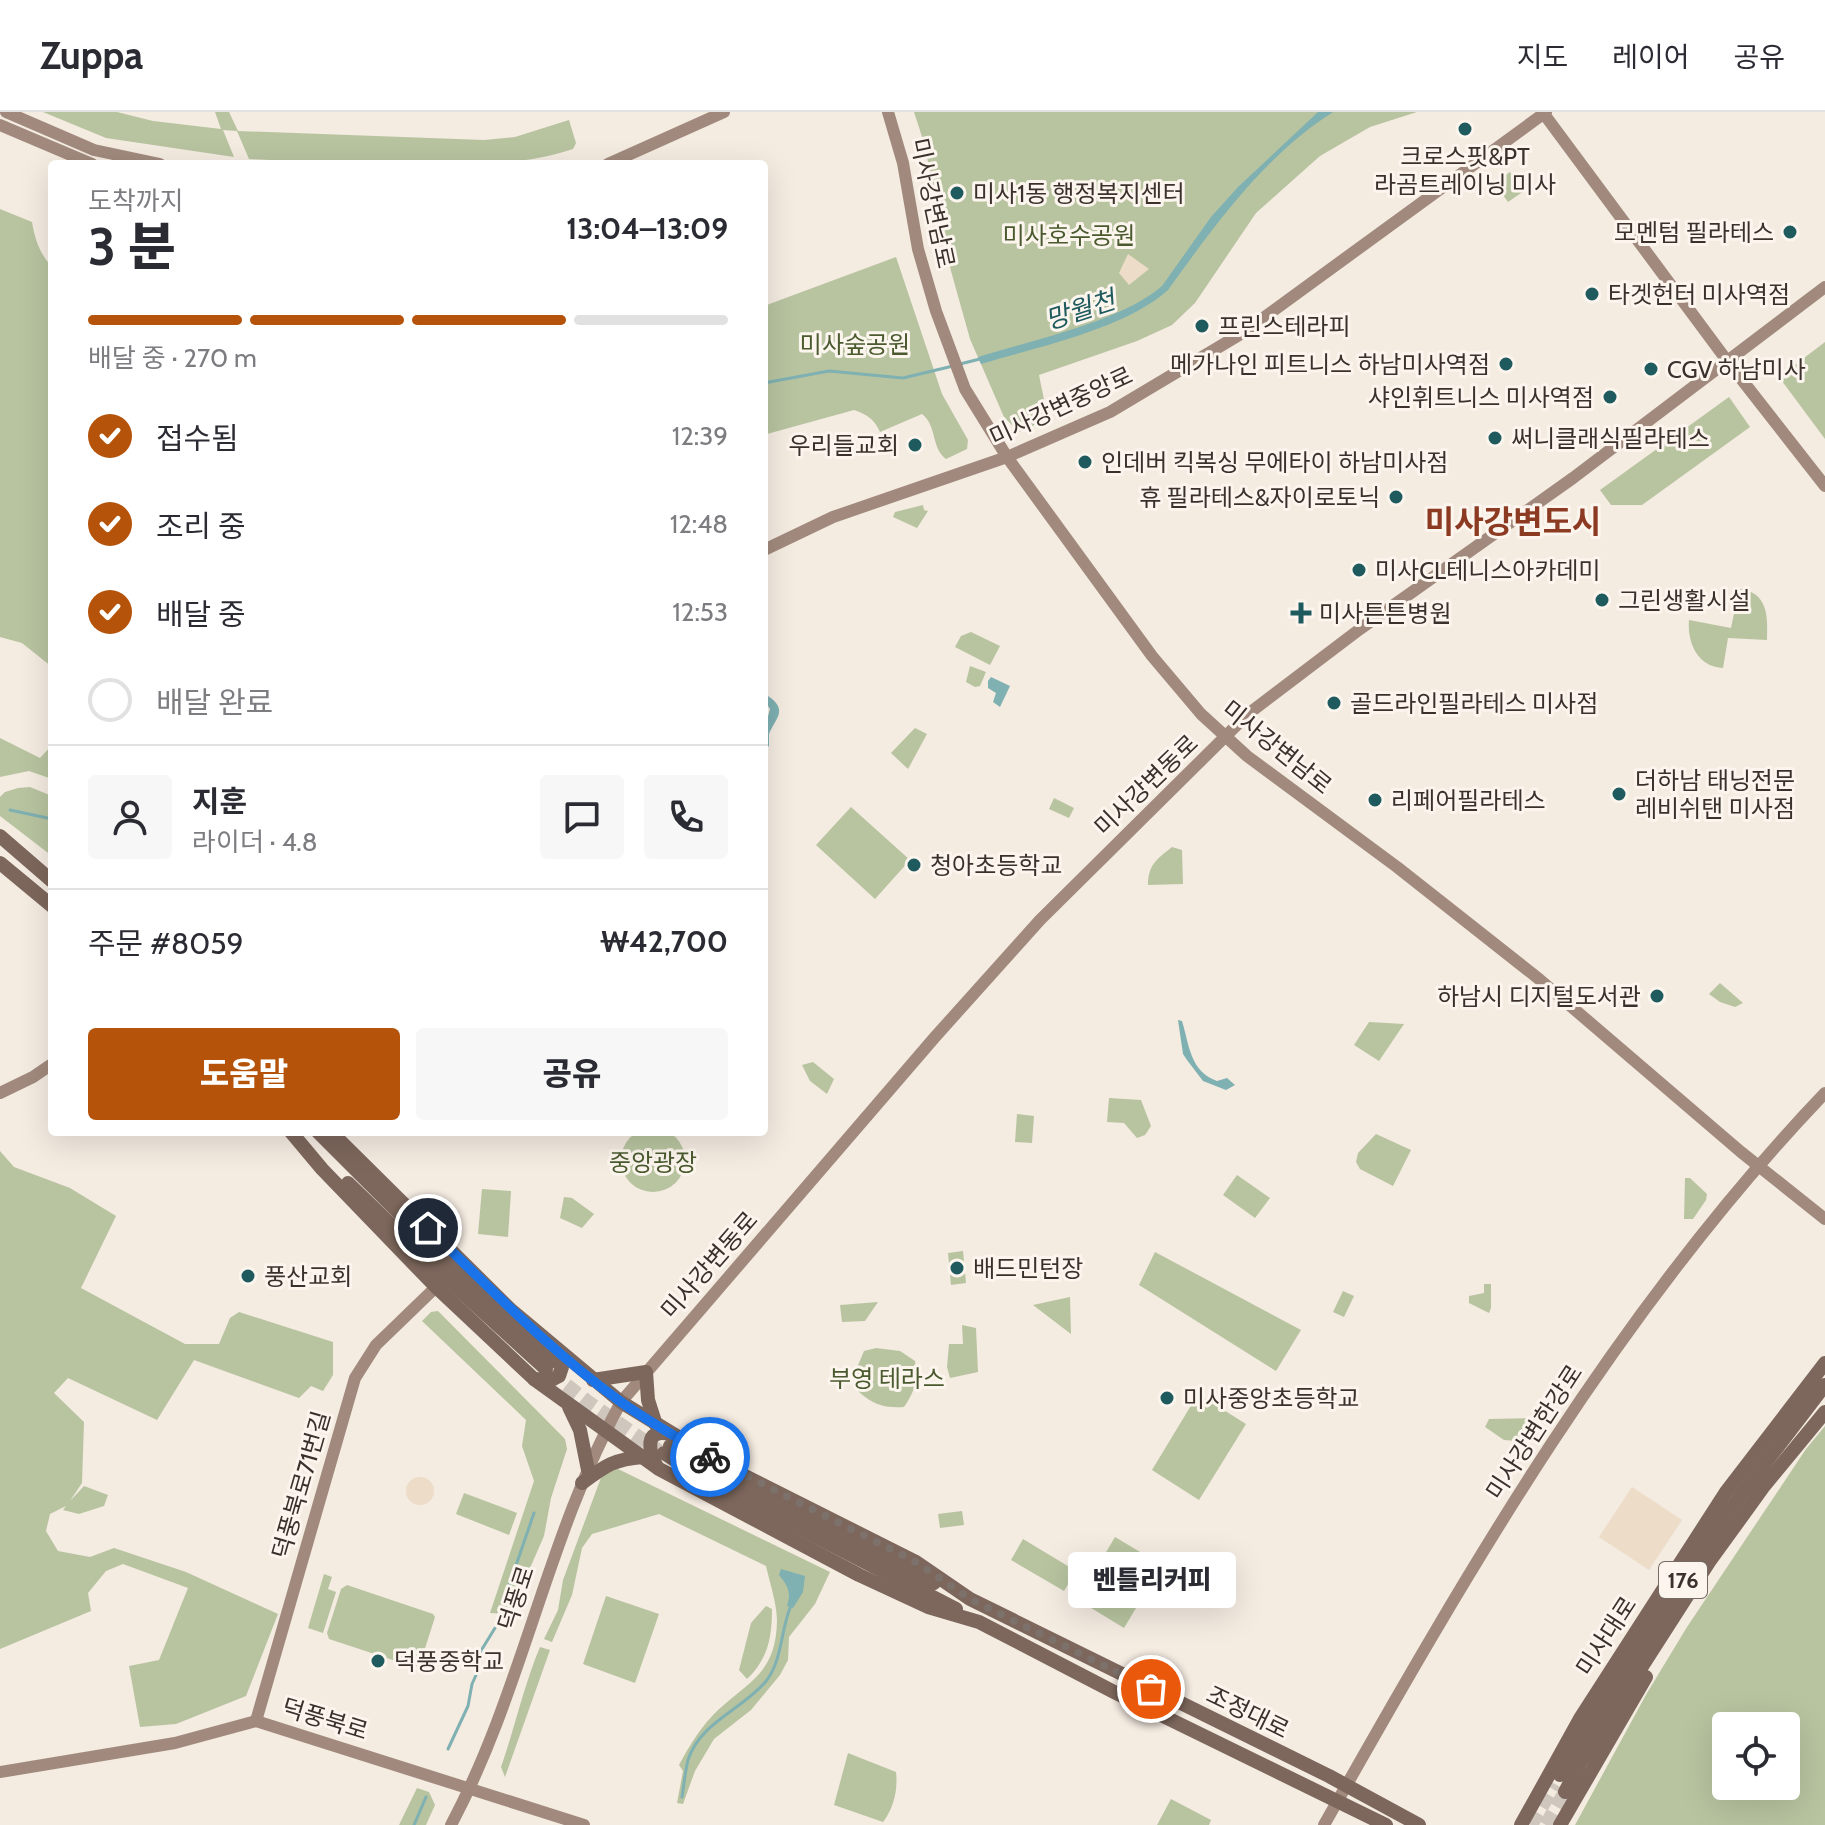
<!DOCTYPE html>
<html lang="ko">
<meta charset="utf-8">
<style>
:root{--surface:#fff;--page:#f7f7f7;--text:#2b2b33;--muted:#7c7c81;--line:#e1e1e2;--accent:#b45309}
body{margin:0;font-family:Cabin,"Noto Sans KR",sans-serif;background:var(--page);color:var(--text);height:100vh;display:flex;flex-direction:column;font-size:30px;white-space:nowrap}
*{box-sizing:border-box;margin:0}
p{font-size:26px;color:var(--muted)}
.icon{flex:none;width:44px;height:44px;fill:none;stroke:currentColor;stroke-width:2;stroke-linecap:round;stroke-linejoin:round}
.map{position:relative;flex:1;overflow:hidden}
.details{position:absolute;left:48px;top:48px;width:720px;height:976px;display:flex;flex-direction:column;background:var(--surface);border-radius:8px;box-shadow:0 8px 32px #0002}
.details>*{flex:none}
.fabs{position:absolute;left:1712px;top:1600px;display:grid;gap:16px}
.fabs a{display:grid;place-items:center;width:88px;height:88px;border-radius:8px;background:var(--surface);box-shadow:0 8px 32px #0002;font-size:40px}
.pin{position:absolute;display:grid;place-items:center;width:68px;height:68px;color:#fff;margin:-34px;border:4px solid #fff;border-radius:50%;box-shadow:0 2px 8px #0007}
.courier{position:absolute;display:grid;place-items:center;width:80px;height:80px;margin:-40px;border:6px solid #1a73e8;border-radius:50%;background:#fff;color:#222;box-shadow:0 2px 10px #0007}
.bubble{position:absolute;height:56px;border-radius:8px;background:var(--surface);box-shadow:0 8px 32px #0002;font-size:26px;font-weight:800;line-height:56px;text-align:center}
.head em{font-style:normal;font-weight:800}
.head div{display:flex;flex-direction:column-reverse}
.head{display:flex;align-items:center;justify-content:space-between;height:136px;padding:0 40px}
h1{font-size:52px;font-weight:800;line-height:60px}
.bar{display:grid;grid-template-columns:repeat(4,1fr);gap:12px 8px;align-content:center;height:96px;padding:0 40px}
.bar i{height:10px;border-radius:6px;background:var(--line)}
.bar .on{background:var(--accent)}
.bar p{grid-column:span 4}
.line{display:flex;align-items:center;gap:20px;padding:0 40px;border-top:2px solid var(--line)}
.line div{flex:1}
.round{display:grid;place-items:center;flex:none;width:84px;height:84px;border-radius:8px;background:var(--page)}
ol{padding:0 40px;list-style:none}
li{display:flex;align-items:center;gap:24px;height:88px}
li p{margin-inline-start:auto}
li .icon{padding:8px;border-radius:50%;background:var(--accent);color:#fff;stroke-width:4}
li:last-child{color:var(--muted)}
li i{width:44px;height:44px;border:4px solid var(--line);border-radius:50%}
.primary-button{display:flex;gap:16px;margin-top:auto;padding:16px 40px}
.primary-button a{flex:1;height:92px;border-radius:8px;background:var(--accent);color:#fff;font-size:32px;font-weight:800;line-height:92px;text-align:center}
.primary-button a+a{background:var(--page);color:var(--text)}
header{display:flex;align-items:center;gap:48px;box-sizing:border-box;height:112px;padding:0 40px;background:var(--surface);border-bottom:2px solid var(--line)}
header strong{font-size:38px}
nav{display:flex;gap:44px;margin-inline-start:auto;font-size:28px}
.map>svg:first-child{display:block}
</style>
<header>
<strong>Zuppa</strong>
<nav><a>지도</a><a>레이어</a><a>공유</a></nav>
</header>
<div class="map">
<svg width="1825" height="1713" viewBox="0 0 1825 1713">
<rect width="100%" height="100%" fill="#f4ebe1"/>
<g fill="#b8c4a0" fill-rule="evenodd">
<path d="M 43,0 L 117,0 L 153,9 L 221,17 L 215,0 L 229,0 L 238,19 L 484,28 L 515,25 L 569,8 L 576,31 L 573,37 C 526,53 477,52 428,52 C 368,52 309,50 249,47 L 237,19 L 223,18 L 234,45 L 106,26 Z"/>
<path d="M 914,0 L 1417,0 L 1370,15 L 1320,44 L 1256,101 L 1195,191 L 1172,213 L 1137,229 L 1039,263 L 1048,307 L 1019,320 L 1004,305 L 970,227 L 951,159 L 924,31 Z"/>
<path d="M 1510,60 L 1524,79 L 1508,90 L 1494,71 Z"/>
<path d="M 0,97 L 32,110 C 35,128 40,142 52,155 L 52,555 L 22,531 L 0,525 Z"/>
<path d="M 896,145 L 942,282 L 968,328 L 967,337 L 946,347 C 931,336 937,313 922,302 L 880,320 C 874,307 868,303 854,298 L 767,322 L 764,314 L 764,194 Z"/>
<path d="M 1825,230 L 1825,327 L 1779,265 Z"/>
<path d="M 1729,285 L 1750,315 L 1642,393 L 1611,393 L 1600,378 Z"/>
<path d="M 923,393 L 924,398 L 928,399 L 917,416 L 893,405 L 895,400 Z"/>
<path d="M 1739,477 C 1768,480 1768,504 1767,528 L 1728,526 L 1723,556 C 1698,555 1687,531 1689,508 L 1731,516 Z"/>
<path d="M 971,520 L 1000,534 L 990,553 L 955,535 L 961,524 Z"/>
<path d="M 970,554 L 986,560 L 980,574 L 975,575 L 966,570 Z"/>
<path d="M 915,616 L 927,622 L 908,657 L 891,641 Z"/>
<path d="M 0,626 L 40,646 L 52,633 L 52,667 L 29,659 L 0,665 Z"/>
<path d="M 30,675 L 52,684 L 52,744 L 0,704 L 0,685 L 5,680 L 18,676 Z"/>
<path d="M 1054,686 L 1074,696 L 1069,706 L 1049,697 Z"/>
<path d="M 851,695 L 910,748 L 875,787 L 816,733 Z"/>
<path d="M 1172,735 L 1182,738 L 1183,772 L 1148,773 C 1148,753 1157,747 1172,735 Z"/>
<path d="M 1720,871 L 1743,891 L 1735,895 L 1720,890 L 1709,882 Z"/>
<path d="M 1369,910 L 1404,912 L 1379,949 L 1354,933 Z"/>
<path d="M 813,950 L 834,967 L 827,982 L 810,969 L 802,953 Z"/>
<path d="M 1109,986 L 1141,988 L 1151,1014 L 1145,1023 L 1137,1026 L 1124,1011 L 1107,1010 Z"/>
<path d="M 1017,1002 L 1034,1004 L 1032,1031 L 1015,1030 Z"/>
<circle cx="653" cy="1048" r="32"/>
<path d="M 1376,1022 L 1411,1038 L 1393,1074 L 1360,1057 L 1356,1050 L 1358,1041 Z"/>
<path d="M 0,1039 L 14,1055 L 70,1076 L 116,1104 L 81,1176 L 185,1232 L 219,1232 L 230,1206 L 239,1200 L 333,1230 L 333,1263 L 323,1279 L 311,1274 L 299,1286 L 194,1248 L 157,1308 L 68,1266 L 54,1281 L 84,1310 L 82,1371 L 70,1389 L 84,1374 L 108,1383 L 104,1394 L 79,1402 L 63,1398 L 66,1394 L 50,1402 L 46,1419 L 58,1439 L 90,1445 L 114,1436 L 186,1460 L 278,1502 L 246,1584 L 176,1612 L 140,1615 L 129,1554 L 159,1548 L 188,1476 L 123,1452 L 106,1459 L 88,1481 L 91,1499 L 0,1537 Z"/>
<path d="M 1237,1063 L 1270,1086 L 1255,1106 L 1223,1083 Z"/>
<path d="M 1685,1066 L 1690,1066 L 1707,1082 L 1706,1088 L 1693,1107 L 1684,1107 Z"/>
<path d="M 482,1077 L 511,1079 L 508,1125 L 478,1122 Z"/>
<path d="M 564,1085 L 572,1086 L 594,1102 L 582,1116 L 560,1106 Z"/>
<path d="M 963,1139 L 966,1171 L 951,1173 L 948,1141 Z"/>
<path d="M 1155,1140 L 1301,1218 L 1276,1259 L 1139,1173 Z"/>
<path d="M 1484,1172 L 1491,1172 L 1491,1196 L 1489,1201 L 1469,1191 L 1469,1184 L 1484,1181 Z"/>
<path d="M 1343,1179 L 1354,1184 L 1344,1205 L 1333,1200 Z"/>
<path d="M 1070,1185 L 1071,1222 L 1033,1193 Z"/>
<path d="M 878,1190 L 865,1209 L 842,1210 L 840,1193 Z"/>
<path d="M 438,1199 L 565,1327 L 567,1337 L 551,1386 L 544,1424 L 510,1502 L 490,1501 L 534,1369 L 522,1334 L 526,1308 L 422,1209 L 431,1200 Z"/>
<path d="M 962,1213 L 976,1216 L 978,1260 L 950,1266 L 947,1255 L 949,1232 L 963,1232 Z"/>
<path d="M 876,1236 L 900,1239 L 915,1249 C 918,1268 915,1279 904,1295 C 884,1296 873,1293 858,1279 L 856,1258 L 864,1239 Z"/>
<path d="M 1198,1282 L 1246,1312 L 1199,1388 L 1152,1358 Z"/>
<path d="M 1532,1306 L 1530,1320 L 1517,1329 L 1504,1328 L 1485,1315 L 1489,1307 Z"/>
<path d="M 1825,1314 L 1825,1713 L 1575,1713 L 1647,1581 L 1687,1515 L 1806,1337 ZM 1726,1614 L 1786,1614 L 1786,1674 L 1726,1674 Z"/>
<path d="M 618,1357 L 830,1460 L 815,1492 L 789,1525 L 788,1548 L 780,1563 L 751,1598 L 714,1627 L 695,1659 L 683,1692 L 677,1691 L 683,1659 L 679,1653 C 689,1634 702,1613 718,1598 C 751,1568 776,1560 777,1509 C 777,1492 770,1472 766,1454 L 659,1402 L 592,1422 L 582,1436 L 572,1483 L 552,1530 L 544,1527 L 558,1498 L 563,1468 L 602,1363 Z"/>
<path d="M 464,1381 L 517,1401 L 509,1423 L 456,1402 Z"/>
<path d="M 962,1399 L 964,1413 L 940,1416 L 938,1402 Z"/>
<path d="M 1115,1425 L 1162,1453 L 1124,1516 L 1078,1488 Z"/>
<path d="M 1023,1427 L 1076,1459 L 1064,1479 L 1011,1448 Z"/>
<path d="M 324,1462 L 332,1465 L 328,1477 L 336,1480 L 323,1521 L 308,1516 Z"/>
<path d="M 347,1473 L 433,1502 L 435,1505 L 420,1552 L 414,1555 L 329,1527 L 327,1521 L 341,1477 Z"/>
<path d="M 606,1484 L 659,1502 L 635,1571 L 583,1552 Z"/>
<path d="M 766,1494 L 772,1497 C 772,1525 768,1547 747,1567 L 739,1558 L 751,1511 Z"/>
<path d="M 540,1535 L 550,1538 L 505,1665 L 501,1655 C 515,1615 524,1573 540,1535 Z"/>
<path d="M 848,1641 L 896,1660 C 898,1677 894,1696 883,1710 L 834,1693 Z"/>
<path d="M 417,1676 L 429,1680 L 435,1693 L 426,1713 L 399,1713 Z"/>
<path d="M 1171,1687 L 1211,1708 L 1209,1713 L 1157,1713 Z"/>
</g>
<g fill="#ecdcc8">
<path d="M 1128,142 L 1149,157 L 1129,173 L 1119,161 Z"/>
<circle cx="420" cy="1379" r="14"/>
<path d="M 1632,1375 L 1682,1408 L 1649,1458 L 1599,1425 Z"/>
</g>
<g fill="#7fb0b2">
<path d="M 1318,0 L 1333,0 C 1264,44 1215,113 1168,178 C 1125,217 1037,235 981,252 L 978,245 C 1029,229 1123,209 1162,174 L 1211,105 L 1238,75 Z"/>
<path d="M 991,565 L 1010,574 L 1000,595 L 993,590 L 996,581 L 988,576 L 988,569 Z"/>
<path d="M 768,584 C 789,598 775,607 769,622 L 769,634 L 764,638 L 764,619 L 770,597 L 764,588 Z"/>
<path d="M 1178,908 L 1182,909 C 1189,932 1190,960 1217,969 L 1227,966 L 1235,973 L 1226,978 L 1203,969 L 1187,948 L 1183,942 Z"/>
<path d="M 781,1457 L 805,1464 L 803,1480 L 793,1496 L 787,1494 C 792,1480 787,1473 779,1463 Z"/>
</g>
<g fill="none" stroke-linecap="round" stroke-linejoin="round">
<g stroke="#7fb0b2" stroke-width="3">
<path d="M 960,252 L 980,247"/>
<path d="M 764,271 L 829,259 L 903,266 L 953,254"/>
<path d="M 10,698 L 52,707"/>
<path d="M 503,1491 L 534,1401"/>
<path d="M 448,1637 L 468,1594 L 472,1572 L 477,1561 L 479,1542 L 495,1516"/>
<path d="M 682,1685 C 684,1673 685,1660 688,1648 C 700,1610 744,1597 767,1568 C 782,1547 781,1519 790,1496"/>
<path d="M 414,1713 L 426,1685"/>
</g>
<g stroke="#cfc6bd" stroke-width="14" stroke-dasharray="14 7" stroke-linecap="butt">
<path d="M 550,1260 L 588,1290 L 659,1339"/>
<path d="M 1531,1713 L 1555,1672"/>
<path d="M 1546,1713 L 1565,1680"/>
</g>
<g stroke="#a18a7d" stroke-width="12">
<path d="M 6,0 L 94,38 L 160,52"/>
<path d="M 888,0 L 903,51 L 918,137 L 936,199 L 965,277 L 1007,345 L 1152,544 L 1201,602 L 1247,644 L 1397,755 L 1539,867 L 1741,1040 L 1825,1107"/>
<path d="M 1544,2 L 1728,250 L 1825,374"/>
<path d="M 0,13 L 92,52"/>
<path d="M 608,52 L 724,0"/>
<path d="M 764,438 L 833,405 L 1007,345 L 1110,300 L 1244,220 L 1546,0"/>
<path d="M 0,981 L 33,965 L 52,952"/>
<path d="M 256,1609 L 355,1266 L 376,1233 L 436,1175"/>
<path d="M 0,1660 L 175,1631 L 256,1609 L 584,1713"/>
<path d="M 451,1713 C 523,1578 547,1424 621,1290 L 935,925 L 1040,808 L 1248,602 L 1360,517 L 1573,366 L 1825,175"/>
<path d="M 1324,1713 C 1469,1456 1619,1196 1825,981"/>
</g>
<g stroke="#7d675c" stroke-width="14">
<path d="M 0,724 L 52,769"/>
<path d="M 0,751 L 52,794"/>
<path d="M 291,1020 L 322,1057 L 436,1175 L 534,1267 L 659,1357 L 859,1463 L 928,1495 L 979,1510 L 1116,1581 L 1386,1713"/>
<path d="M 318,1020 L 485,1187 L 553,1249"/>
<path d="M 331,1020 L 510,1197 L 621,1290 L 729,1356 L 916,1450 L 970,1487 L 1329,1664 L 1419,1713"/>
<path d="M 348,1071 L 447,1167 L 546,1257"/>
<path d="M 534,1267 L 551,1268 L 559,1264 L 562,1255 L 559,1241"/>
<path d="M 593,1268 L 646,1260 L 648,1288 L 656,1313"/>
<path d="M 569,1295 L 580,1318 L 588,1358"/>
<path d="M 670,1334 L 722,1364 L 934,1471"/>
<path d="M 664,1341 L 710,1370 L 956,1497"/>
<path d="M 657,1355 C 649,1340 643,1316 670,1322"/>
<path d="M 582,1371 C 605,1354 614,1347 643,1345"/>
<path d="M 1560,1663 L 1696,1446 L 1740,1384 L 1825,1273"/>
<path d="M 1565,1680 L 1580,1651 L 1709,1450 L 1764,1374 L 1825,1300"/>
<path d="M 1521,1713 L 1581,1605 L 1726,1380 L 1825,1251"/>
<path d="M 1560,1713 L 1646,1565"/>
</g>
</g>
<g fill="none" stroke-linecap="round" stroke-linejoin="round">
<path stroke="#7c716b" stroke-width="8" stroke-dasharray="0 14.4" d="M 710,1345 L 916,1450 L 970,1487 L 1151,1577"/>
<path stroke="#1a73e8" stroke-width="10" d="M 428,1116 C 490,1176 550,1239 621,1290 C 649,1310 680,1327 710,1345"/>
</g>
<g fill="#1f5a5e" stroke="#fbf5ee" stroke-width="3">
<circle cx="1465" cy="17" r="8"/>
<circle cx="957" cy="81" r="8"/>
<circle cx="1790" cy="120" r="8"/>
<circle cx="1592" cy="182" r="8"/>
<circle cx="1202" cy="214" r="8"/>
<circle cx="1506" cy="252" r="8"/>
<circle cx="1651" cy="257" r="8"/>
<circle cx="1610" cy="285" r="8"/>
<circle cx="1495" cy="326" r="8"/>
<circle cx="915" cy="333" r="8"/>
<circle cx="1085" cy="350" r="8"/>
<circle cx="1396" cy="385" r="8"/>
<circle cx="1359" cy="458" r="8"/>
<circle cx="1602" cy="488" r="8"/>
<path d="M1297 489h8v8h8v8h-8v8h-8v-8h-8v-8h8z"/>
<circle cx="1334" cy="591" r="8"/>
<circle cx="1619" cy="682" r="8"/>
<circle cx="1375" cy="688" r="8"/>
<circle cx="914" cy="753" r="8"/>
<circle cx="1657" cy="884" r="8"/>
<circle cx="957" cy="1156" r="8"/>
<circle cx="248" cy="1164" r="8"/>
<circle cx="1167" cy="1286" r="8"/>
<circle cx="378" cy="1549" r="8"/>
</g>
<g text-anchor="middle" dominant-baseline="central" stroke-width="6" stroke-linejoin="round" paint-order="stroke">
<rect fill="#fbf5ee" stroke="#756b66" stroke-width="2" x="1659" y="1450" width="48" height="36" rx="6"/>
<g font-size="22" font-weight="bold" fill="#3b302b">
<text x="1683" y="1468">176</text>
</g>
<g font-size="24" fill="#3b302b" stroke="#fbf5ee" text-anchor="start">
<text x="1465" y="44" text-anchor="middle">크로스핏&amp;PT<tspan x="1465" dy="28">라곰트레이닝 미사</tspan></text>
<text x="973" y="81">미사1동 행정복지센터</text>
<text x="1774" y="120" text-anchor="end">모멘텀 필라테스</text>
<text x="1608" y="182">타겟헌터 미사역점</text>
<text x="1218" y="214">프린스테라피</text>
<text x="1490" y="252" text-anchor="end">메가나인 피트니스 하남미사역점</text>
<text x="1667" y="257">CGV 하남미사</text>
<text x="1594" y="285" text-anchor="end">샤인휘트니스 미사역점</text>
<text x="1511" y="326">써니클래식필라테스</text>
<text x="899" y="333" text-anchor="end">우리들교회</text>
<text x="1101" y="350">인데버 킥복싱 무에타이 하남미사점</text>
<text x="1380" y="385" text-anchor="end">휴 필라테스&amp;자이로토닉</text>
<text x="1375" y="458">미사CL테니스아카데미</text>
<text x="1618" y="488">그린생활시설</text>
<text x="1319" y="501">미사튼튼병원</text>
<text x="1350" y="591">골드라인필라테스 미사점</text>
<text x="1635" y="668">더하남 태닝전문<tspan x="1635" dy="28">레비쉬탠 미사점</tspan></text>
<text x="1391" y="688">리페어필라테스</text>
<text x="930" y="753">청아초등학교</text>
<text x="1641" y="884" text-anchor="end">하남시 디지털도서관</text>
<text x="973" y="1156">배드민턴장</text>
<text x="264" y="1164">풍산교회</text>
<text x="1183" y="1286">미사중앙초등학교</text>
<text x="394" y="1549">덕풍중학교</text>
</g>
<g font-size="24" fill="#3b302b" stroke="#fbf5ee">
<text transform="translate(933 91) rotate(78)">미사강변남로</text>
<text transform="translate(1061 294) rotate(-25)">미사강변중앙로</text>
<text transform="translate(1277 635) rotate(39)">미사강변남로</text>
<text transform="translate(1146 673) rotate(-44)">미사강변동로</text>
<text transform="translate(709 1153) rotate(-49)">미사강변동로</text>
<text transform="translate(1534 1320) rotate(-57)">미사강변한강로</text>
<text transform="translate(301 1373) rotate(-74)">덕풍북로71번길</text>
<text transform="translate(516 1486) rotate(-72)">덕풍로</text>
<text transform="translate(1606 1524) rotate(-57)">미사대로</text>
<text transform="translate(1248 1600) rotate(26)">조정대로</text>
<text transform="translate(325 1607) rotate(17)">덕풍북로</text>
</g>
<g font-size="24" fill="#4a5a2e" stroke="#fbf5ee">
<text x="1069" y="123">미사호수공원</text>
<text x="855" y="232">미사숲공원</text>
<text x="653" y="1050">중앙광장</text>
<text x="887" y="1266">부영 테라스</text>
</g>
<g font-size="26" font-style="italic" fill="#1f5a5e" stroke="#fbf5ee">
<text transform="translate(1080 198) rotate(-18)">망월천</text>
</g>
<g font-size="32" font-weight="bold" fill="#8c3b22" stroke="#fbf5ee">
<text x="1513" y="409">미사강변도시</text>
</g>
</g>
</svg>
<div class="fabs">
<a><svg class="icon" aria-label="locate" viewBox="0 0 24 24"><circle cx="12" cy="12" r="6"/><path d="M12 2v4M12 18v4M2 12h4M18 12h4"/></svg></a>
</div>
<div class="pin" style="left:1151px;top:1577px;background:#ea580c"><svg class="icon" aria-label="bag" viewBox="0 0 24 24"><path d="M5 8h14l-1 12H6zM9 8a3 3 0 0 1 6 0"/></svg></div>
<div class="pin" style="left:428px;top:1116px;background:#1f2937"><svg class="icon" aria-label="home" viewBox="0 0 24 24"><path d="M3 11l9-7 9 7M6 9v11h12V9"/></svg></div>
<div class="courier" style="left:710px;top:1345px"><svg class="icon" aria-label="bike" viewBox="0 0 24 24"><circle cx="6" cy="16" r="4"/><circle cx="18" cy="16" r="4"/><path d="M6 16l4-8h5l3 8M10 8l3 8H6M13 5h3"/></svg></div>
<div class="bubble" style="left:1068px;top:1440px;width:168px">벤틀리커피</div>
<section class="details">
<div class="head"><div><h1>3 분</h1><p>도착까지</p></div><em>13:04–13:09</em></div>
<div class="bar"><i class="on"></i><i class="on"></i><i class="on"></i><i></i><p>배달 중 · 270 m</p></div>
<ol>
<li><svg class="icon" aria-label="check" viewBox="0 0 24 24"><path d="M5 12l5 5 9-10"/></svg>접수됨<p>12:39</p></li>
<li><svg class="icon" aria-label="check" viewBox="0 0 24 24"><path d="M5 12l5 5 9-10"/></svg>조리 중<p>12:48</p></li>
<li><svg class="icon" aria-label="check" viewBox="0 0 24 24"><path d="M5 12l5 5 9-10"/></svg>배달 중<p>12:53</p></li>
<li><i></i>배달 완료</li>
</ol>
<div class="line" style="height:144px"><a class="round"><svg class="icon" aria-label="person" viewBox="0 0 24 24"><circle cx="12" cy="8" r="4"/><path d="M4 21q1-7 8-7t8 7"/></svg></a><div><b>지훈</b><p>라이더 · 4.8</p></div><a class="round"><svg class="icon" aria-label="chat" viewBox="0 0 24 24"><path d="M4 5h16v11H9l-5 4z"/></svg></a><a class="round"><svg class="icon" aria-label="phone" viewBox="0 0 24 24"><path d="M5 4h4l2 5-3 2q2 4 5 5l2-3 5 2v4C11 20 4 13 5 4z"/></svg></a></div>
<div class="line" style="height:104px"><div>주문 #8059</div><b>₩42,700</b></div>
<div class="primary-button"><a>도움말</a><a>공유</a></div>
</section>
</div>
